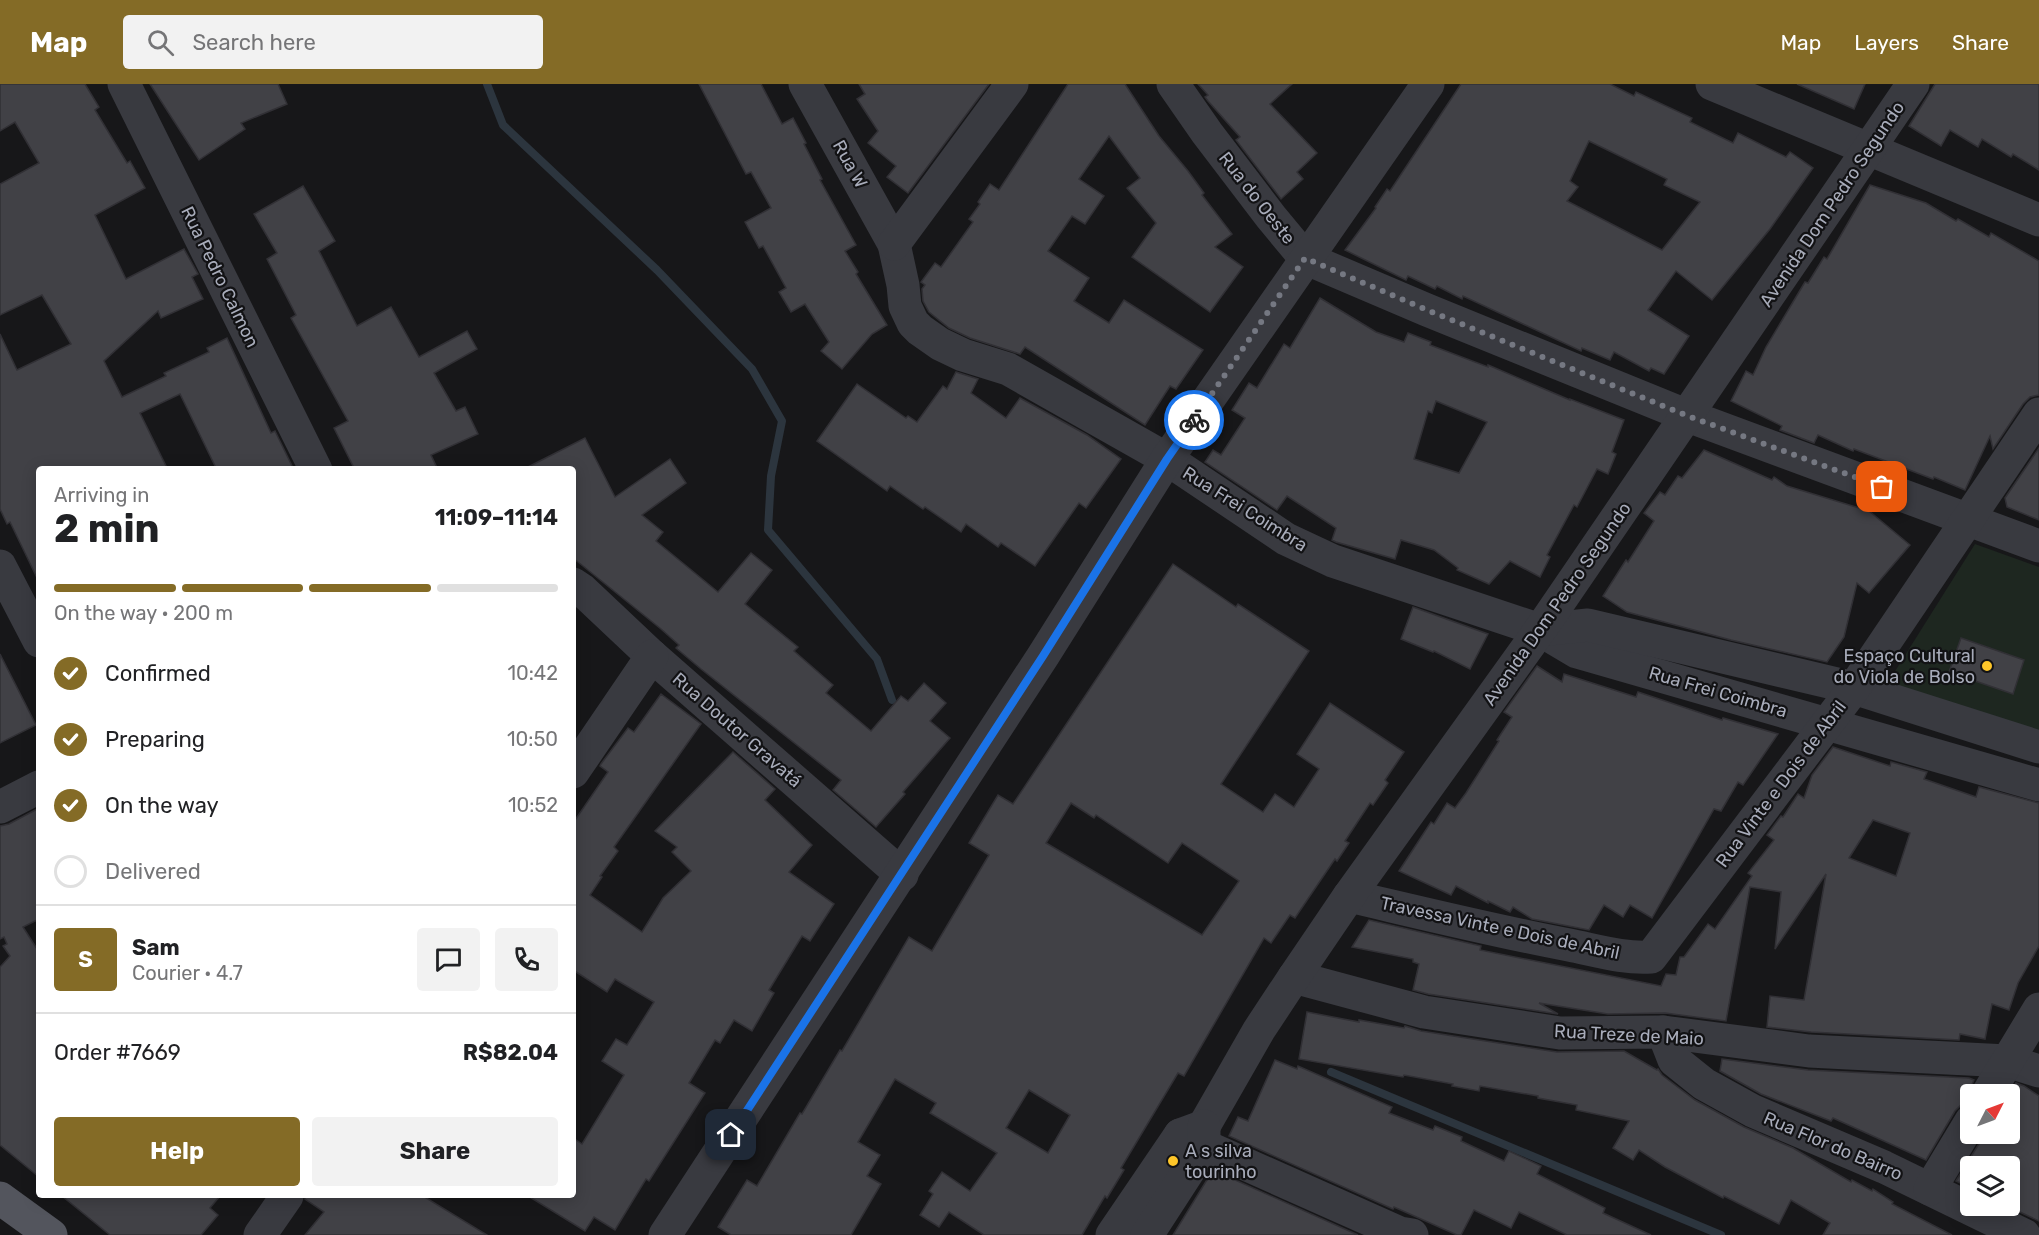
<!DOCTYPE html>
<meta charset="utf-8">
<style>
:root{--surface:#fff;--page:#f2f2f2;--text:#202124;--muted:#757577;--line:#e0e0e0;--accent:#846b26}
body{margin:0;font-family:Rubik,sans-serif;background:var(--page);color:var(--text);height:100vh;display:flex;flex-direction:column;font-size:22px;white-space:nowrap}
*{box-sizing:border-box;margin:0}
p{font-size:20px;color:var(--muted)}
.icon{flex:none;width:33px;height:33px;fill:none;stroke:currentColor;stroke-width:2;stroke-linecap:round;stroke-linejoin:round}
.map{position:relative;flex:1;overflow:hidden}
.side{position:absolute;left:36px;top:382px;width:540px;height:732px;display:flex;flex-direction:column;background:var(--surface);border-radius:6px;box-shadow:0 3px 15px #0003}
.side>*{flex:none}
.needle{width:39px;rotate:48deg}
.controls{position:absolute;left:1960px;top:1000px;display:grid;gap:12px}
.controls a{display:grid;place-items:center;width:60px;height:60px;border-radius:6px;background:var(--surface);box-shadow:0 3px 15px #0003;font-size:30px}
.pin{position:absolute;display:grid;place-items:center;width:51px;height:51px;color:#fff;margin:-26px;border-radius:12px;box-shadow:0 3px 9px #0006}
.courier{position:absolute;display:grid;place-items:center;width:60px;height:60px;margin:-30px;border:4px solid #1a73e8;border-radius:50%;background:#fff;color:#222;box-shadow:0 2px 8px #0007}
.overview em{font-style:normal;font-weight:700}
.overview div{display:flex;flex-direction:column-reverse}
.overview{display:flex;align-items:center;justify-content:space-between;height:102px;padding:0 18px}
h1{font-size:39px;font-weight:700;line-height:45px}
.bar{display:grid;grid-template-columns:repeat(4,1fr);gap:9px 6px;align-content:center;height:72px;padding:0 18px}
.bar i{height:8px;border-radius:4px;background:var(--line)}
.bar .selected{background:var(--accent)}
.bar p{grid-column:span 4}
.line{display:flex;align-items:center;gap:15px;padding:0 18px;border-top:2px solid var(--line)}
.line div{flex:1}
.round{display:grid;place-items:center;flex:none;width:63px;height:63px;border-radius:6px;background:var(--page)}
ol{padding:0 18px;list-style:none}
li{display:flex;align-items:center;gap:18px;height:66px}
li p{margin-inline-start:auto}
li .icon{padding:6px;border-radius:50%;background:var(--accent);color:#fff;stroke-width:4}
li:last-child{color:var(--muted)}
li i{width:33px;height:33px;border:3px solid var(--line);border-radius:50%}
.button{display:flex;gap:12px;margin-top:auto;padding:12px 18px}
.button a{flex:1;height:69px;border-radius:6px;background:var(--accent);color:#fff;font-size:24px;font-weight:700;line-height:69px;text-align:center}
.button a+a{background:var(--page);color:var(--text)}
header{display:flex;align-items:center;gap:36px;box-sizing:border-box;height:84px;padding:0 30px;background:var(--accent);color:#fff}
header strong{font-size:28px}
nav{display:flex;gap:33px;margin-inline-start:auto;font-size:21px}
.search{width:420px;height:54px;background:var(--page);display:flex;align-items:center;gap:15px;box-sizing:border-box;padding:0 21px;border-radius:6px;color:var(--muted);font-size:22px}
.map>svg:first-child{display:block}
</style>
<header>
<strong>Map</strong>
<div class="search"><svg class="icon" aria-label="search" viewBox="0 0 24 24"><circle cx="10" cy="10" r="6"/><path d="M15 15l6 6"/></svg>Search here</div>
<nav><a>Map</a><a>Layers</a><a>Share</a></nav>
</header>
<div class="map">
<svg width="2039" height="1151" viewBox="0 0 2039 1151">
<rect width="100%" height="100%" fill="#171719"/>
<path fill="#1e2720" d="M 1975,460 L 2039,483 L 2039,647 L 1887,600 Z"/>
<g fill="none" stroke-linecap="round" stroke-linejoin="round">
<g stroke="#2c353e" stroke-width="8">
<path d="M 487,0 L 503,41 L 657,186 L 752,285 L 782,337 L 771,392 L 768,446 L 877,575 L 892,616"/>
<path d="M 1331,988 L 1721,1151"/>
</g>
</g>
<g fill="#414146" stroke="#313035" stroke-width="1.5" fill-rule="evenodd">
<path d="M 0,0 L 85,0 L 99,23 L 95,26 L 127,79 L 130,77 L 145,104 L 95,131 L 126,195 L 184,165 L 198,190 L 192,193 L 203,215 L 161,234 L 158,227 L 104,277 L 122,313 L 166,292 L 164,289 L 209,268 L 207,264 L 227,254 L 271,349 L 275,347 L 294,386 L 217,386 L 180,310 L 140,329 L 168,386 L 39,386 L 39,498 L 10,438 L 7,440 L 0,425 L 0,250 L 17,286 L 71,260 L 42,211 L 0,231 L 0,100 L 39,79 L 15,38 L 0,47 Z"/>
<path d="M 150,0 L 278,0 L 287,20 L 241,39 L 245,45 L 199,76 Z"/>
<path d="M 699,0 L 761,0 L 782,40 L 793,34 L 806,59 L 804,60 L 822,95 L 820,96 L 856,161 L 845,167 L 858,188 L 856,190 L 887,241 L 872,250 L 842,285 L 821,267 L 829,258 L 805,220 L 791,228 L 779,208 L 786,204 L 763,162 L 759,164 L 745,138 L 771,124 L 751,88 L 746,90 Z"/>
<path d="M 859,0 L 989,0 L 908,109 L 887,93 L 896,82 L 868,59 L 878,47 L 857,15 L 865,10 Z"/>
<path d="M 1068,0 L 1125,0 L 1159,52 L 1188,87 L 1204,109 L 1202,111 L 1232,150 L 1215,163 L 1243,183 L 1210,228 L 1132,173 L 1156,139 L 1127,104 L 1140,94 L 1109,52 L 1079,95 L 1104,112 L 1085,140 L 1072,132 L 1048,167 L 1089,194 L 1074,217 L 1109,239 L 1124,216 L 1203,266 L 1176,305 L 1170,302 L 1145,341 L 1025,263 L 1020,270 L 970,254 L 949,244 L 929,228 L 923,217 L 922,205 L 925,201 L 921,198 L 935,179 L 941,183 L 973,138 L 969,135 L 980,120 L 978,118 L 990,100 L 999,106 Z"/>
<path d="M 1198,0 L 1292,0 L 1270,20 L 1317,69 L 1297,88 L 1303,95 L 1281,115 L 1236,56 L 1240,53 L 1208,17 L 1205,13 L 1208,11 Z"/>
<path d="M 1461,0 L 1610,0 L 1634,12 L 1636,8 L 1692,34 L 1690,38 L 1733,59 L 1738,49 L 1786,73 L 1790,68 L 1813,84 L 1770,145 L 1712,216 L 1676,187 L 1648,226 L 1689,252 L 1664,290 L 1651,284 L 1649,287 L 1614,268 L 1610,276 L 1582,264 L 1581,267 L 1463,212 L 1462,215 L 1437,202 L 1435,205 L 1408,192 L 1406,196 L 1345,166 L 1376,124 L 1375,123 L 1387,105 L 1390,107 ZM 1589,57 L 1667,95 L 1664,101 L 1700,118 L 1662,166 L 1567,117 L 1578,103 L 1570,97 Z"/>
<path d="M 1797,0 L 1865,0 L 1854,25 Z"/>
<path d="M 1935,0 L 2039,0 L 2039,86 L 2013,70 L 2011,73 L 1982,55 L 1978,63 L 1950,46 L 1941,62 L 1909,42 Z"/>
<path d="M 1870,101 L 1926,119 L 1956,137 L 1958,135 L 1989,153 L 1991,149 L 2039,177 L 2039,311 L 2030,313 L 2023,320 L 1993,365 L 1990,352 L 1965,406 L 1934,393 L 1933,395 L 1854,365 L 1853,367 L 1818,351 L 1814,359 L 1780,346 L 1782,342 L 1731,317 L 1746,287 L 1753,291 L 1766,263 L 1805,198 L 1808,199 L 1824,173 L 1827,175 Z"/>
<path d="M 303,102 L 335,157 L 319,167 L 357,242 L 391,223 L 419,273 L 467,247 L 477,265 L 434,289 L 456,327 L 465,323 L 478,350 L 431,371 L 438,386 L 355,386 L 334,344 L 348,337 L 291,234 L 296,231 L 267,175 L 277,169 L 254,130 Z"/>
<path d="M 1320,214 L 1376,248 L 1404,258 L 1408,249 L 1431,258 L 1430,261 L 1488,283 L 1488,281 L 1570,316 L 1570,315 L 1624,336 L 1612,368 L 1616,370 L 1608,390 L 1597,385 L 1577,423 L 1574,421 L 1547,471 L 1550,473 L 1540,493 L 1510,477 L 1489,500 L 1457,486 L 1458,484 L 1434,466 L 1401,456 L 1395,475 L 1336,458 L 1332,456 L 1336,444 L 1287,412 L 1277,426 L 1205,378 L 1213,366 L 1221,371 L 1245,334 L 1232,326 L 1249,299 L 1257,304 L 1284,260 L 1290,264 ZM 1436,317 L 1487,338 L 1459,389 L 1414,375 L 1428,327 L 1432,329 Z"/>
<path d="M 956,288 L 978,295 L 971,309 L 1006,334 L 1020,314 L 1087,351 L 1121,375 L 1086,424 L 1079,419 L 1035,482 L 1001,459 L 998,463 L 966,440 L 961,448 L 925,423 L 923,425 L 890,402 L 887,407 L 817,357 L 857,300 L 906,334 L 908,332 L 917,338 L 943,302 L 947,305 Z"/>
<path d="M 585,354 L 615,413 L 670,375 L 686,399 L 642,431 L 663,448 L 656,457 L 718,508 L 751,469 L 772,486 L 745,520 L 798,563 L 794,567 L 833,601 L 826,609 L 871,647 L 901,612 L 908,617 L 924,599 L 946,619 L 930,637 L 950,654 L 903,708 L 905,710 L 876,743 L 833,706 L 841,696 L 701,585 L 676,564 L 679,561 L 661,545 L 573,474 L 573,386 L 522,386 Z"/>
<path d="M 2039,364 L 2039,436 L 2007,423 L 2005,414 Z"/>
<path d="M 1704,366 L 1772,396 L 1774,393 L 1787,402 L 1869,427 L 1910,461 L 1869,509 L 1857,499 L 1844,553 L 1827,578 L 1731,556 L 1627,528 L 1603,512 L 1626,476 L 1628,478 L 1654,437 L 1644,429 L 1660,408 L 1665,411 L 1678,392 L 1682,394 Z"/>
<path d="M 1173,480 L 1236,523 L 1238,520 L 1309,567 L 1221,700 L 1263,728 L 1275,710 L 1294,723 L 1319,685 L 1297,670 L 1330,619 L 1404,668 L 1385,696 L 1388,699 L 1373,721 L 1370,719 L 1345,757 L 1349,759 L 1337,777 L 1335,775 L 1295,834 L 1290,831 L 1271,859 L 1264,854 L 1184,992 L 1178,989 L 1121,1084 L 1124,1086 L 1107,1114 L 1105,1112 L 1082,1151 L 984,1151 L 949,1128 L 939,1143 L 920,1131 L 933,1110 L 929,1107 L 942,1088 L 970,1107 L 997,1069 L 930,1029 L 936,1019 L 895,995 L 858,1058 L 880,1071 L 867,1092 L 881,1100 L 851,1151 L 731,1151 L 718,1143 L 747,1096 L 757,1102 L 800,1029 L 802,1030 L 840,966 L 842,967 L 909,853 L 932,867 L 989,771 L 969,759 L 998,711 L 1013,720 ZM 1071,719 L 1094,734 L 1096,731 L 1168,779 L 1182,759 L 1239,797 L 1202,851 L 1046,759 ZM 1029,1006 L 1070,1031 L 1048,1069 L 1006,1044 Z"/>
<path d="M 1413,523 L 1488,550 L 1470,585 L 1434,567 L 1433,568 L 1401,555 Z"/>
<path d="M 1961,554 L 2024,576 L 2013,610 L 1949,588 Z"/>
<path d="M 0,570 L 36,641 L 0,659 Z"/>
<path d="M 1537,582 L 1562,598 L 1564,590 L 1636,613 L 1638,608 L 1722,636 L 1723,634 L 1778,650 L 1743,701 L 1738,698 L 1721,727 L 1714,725 L 1652,834 L 1630,821 L 1623,833 L 1604,821 L 1589,846 L 1532,835 L 1513,823 L 1510,828 L 1488,817 L 1488,819 L 1456,802 L 1451,811 L 1399,787 L 1431,738 L 1434,740 L 1447,719 L 1455,724 L 1466,709 L 1499,657 L 1497,656 L 1512,633 L 1504,628 Z"/>
<path d="M 661,610 L 701,640 L 614,763 L 618,767 L 600,792 L 602,793 L 590,811 L 642,848 L 663,814 L 691,787 L 672,768 L 677,763 L 655,747 L 733,668 L 775,705 L 765,716 L 812,761 L 789,788 L 834,820 L 810,857 L 802,852 L 769,906 L 774,909 L 752,947 L 734,936 L 720,959 L 715,956 L 689,999 L 705,1009 L 649,1097 L 646,1095 L 615,1146 L 594,1133 L 585,1147 L 528,1112 L 573,1112 L 573,1054 L 582,1060 L 624,991 L 602,977 L 616,955 L 627,961 L 654,918 L 615,895 L 607,908 L 573,886 L 573,739 L 608,688 L 600,682 L 601,680 L 628,644 L 634,648 Z"/>
<path d="M 1833,663 L 1890,682 L 1891,678 L 1927,688 L 1924,695 L 1976,713 L 1979,703 L 2039,719 L 2039,862 L 2018,899 L 2009,926 L 1992,920 L 1985,955 L 1960,950 L 1959,956 L 1811,948 L 1767,943 L 1770,912 L 1804,916 L 1826,790 L 1775,865 L 1781,808 L 1750,803 L 1726,937 L 1665,929 L 1608,930 L 1539,919 L 1558,930 L 1428,910 L 1413,906 L 1419,880 L 1413,878 L 1413,875 L 1352,863 L 1369,836 L 1481,862 L 1480,866 L 1661,902 L 1666,890 L 1676,891 L 1680,873 L 1684,873 L 1708,840 L 1715,845 L 1752,792 L 1748,789 L 1774,756 L 1767,751 L 1781,732 L 1783,733 L 1798,710 L 1804,714 L 1812,691 ZM 1873,736 L 1910,749 L 1896,792 L 1849,774 Z"/>
<path d="M 39,724 L 39,835 L 23,843 L 39,868 L 39,1093 L 0,1061 L 0,883 L 10,872 L 3,862 L 7,860 L 4,853 L 0,855 L 0,742 L 9,740 Z"/>
<path d="M 1307,928 L 1359,938 L 1359,936 L 1404,944 L 1405,942 L 1421,947 L 1557,968 L 1624,967 L 1657,986 L 1658,985 L 1662,991 L 1695,1016 L 1744,1043 L 1793,1064 L 1851,1098 L 1852,1096 L 1872,1107 L 1873,1105 L 1893,1118 L 1892,1120 L 1952,1151 L 1823,1151 L 1830,1139 L 1791,1116 L 1779,1140 L 1724,1112 L 1723,1114 L 1665,1083 L 1639,1066 L 1633,1076 L 1613,1064 L 1629,1037 L 1576,1026 L 1577,1021 L 1538,1014 L 1538,1012 L 1480,1002 L 1479,1007 L 1452,1002 L 1453,1000 L 1404,991 L 1403,993 L 1299,975 Z"/>
<path d="M 1722,975 L 1808,986 L 1969,994 L 1974,996 L 1968,1010 L 1970,1018 L 1961,1021 L 1955,1027 L 1926,1076 L 1833,1034 L 1831,1037 L 1761,1010 L 1720,987 Z"/>
<path d="M 1275,976 L 1297,985 L 1298,982 L 1392,1023 L 1389,1029 L 1433,1046 L 1435,1042 L 1462,1053 L 1461,1057 L 1504,1077 L 1509,1067 L 1541,1082 L 1537,1090 L 1605,1124 L 1603,1129 L 1651,1151 L 1567,1151 L 1519,1128 L 1511,1144 L 1474,1126 L 1461,1151 L 1457,1151 L 1394,1123 L 1393,1125 L 1229,1052 L 1238,1033 L 1248,1037 Z"/>
<path d="M 2016,999 L 2024,1002 L 2039,1012 L 2039,1137 L 2007,1122 L 2010,1122 L 2010,1083 L 1971,1083 L 1971,1104 L 1956,1097 L 1985,1050 L 2010,1050 L 2009,1011 Z"/>
<path d="M 1213,1086 L 1358,1151 L 1173,1151 Z"/>
<path d="M 62,1112 L 220,1112 L 210,1124 L 218,1131 L 201,1151 L 110,1151 Z"/>
<path d="M 305,1112 L 423,1112 L 487,1151 L 305,1151 L 324,1128 L 305,1115 Z"/>
</g>
<g fill="none" stroke-linecap="round" stroke-linejoin="round">
<g stroke="#393a40" stroke-width="33">
<path d="M 124,0 L 316,386"/>
<path d="M 805,0 L 894,160 L 903,201 L 905,222 L 913,239 L 920,246 L 940,260 L 963,271 L 1008,285 L 1167,375 L 1286,455 L 1333,477 L 1540,546 L 1577,568 L 2039,701"/>
<path d="M 1173,0 L 1207,49 L 1271,133 L 1305,174 L 1427,226 L 1688,332 L 2039,462"/>
<path d="M 1712,0 L 2039,136"/>
<path d="M 894,160 L 1012,0"/>
<path d="M 0,482 L 39,557"/>
<path d="M 573,500 L 582,506 L 652,572 L 902,791"/>
<path d="M 1540,546 L 1588,541 L 1854,604 L 2039,663"/>
<path d="M 573,688 L 652,572"/>
<path d="M 0,723 L 39,703"/>
<path d="M 1349,812 C 1422,829 1495,847 1569,861 C 1595,866 1624,875 1651,873 L 1854,604 L 2039,330"/>
<path d="M 1294,893 L 1424,928 L 1560,949 L 1663,948 L 1809,967 L 2007,977 L 2039,987"/>
<path d="M 1663,948 L 1674,976 L 1704,1000 L 1753,1027 L 1884,1083 L 2024,1151"/>
<path d="M 1987,1011 L 2039,925"/>
<path d="M 1204,1042 L 1259,946 L 1294,893 L 1349,812 L 1540,546 L 1913,0"/>
<path d="M 1180,1051 L 1400,1149 L 1412,1151"/>
<path d="M 1930,1105 L 1971,1037"/>
<path d="M 260,1151 L 287,1112"/>
<path d="M 665,1151 L 1043,572 L 1167,375 L 1428,0"/>
<path d="M 1112,1151 L 1180,1051 L 1199,1044"/>
<path d="M 1147,1151 L 1204,1063 L 1204,1042"/>
</g>
<path stroke="#53555d" stroke-width="33" d="M 0,1114 L 51,1151"/>
</g>
<g fill="none" stroke-linecap="round" stroke-linejoin="round">
<path stroke="#757882" stroke-width="6" stroke-dasharray="0 10.8" d="M 1194,336 L 1305,174 L 1427,226 L 1688,332 L 1882,403"/>
<path stroke="#1a73e8" stroke-width="8" d="M 731,1051 L 1043,572 L 1167,375 L 1194,336"/>
</g>
<g fill="#fec629" stroke="#121214" stroke-width="2">
<circle cx="1987" cy="582" r="6"/>
<circle cx="1173" cy="1077" r="6"/>
</g>
<g text-anchor="middle" dominant-baseline="central" stroke-width="4.5" stroke-linejoin="round" paint-order="stroke">
<g font-size="18" fill="#a8acba" stroke="#121214">
<text transform="translate(850 80) rotate(61)">Rua W</text>
<text transform="translate(1257 114) rotate(52)">Rua do Oeste</text>
<text transform="translate(1832 120) rotate(-56)">Avenida Dom Pedro Segundo</text>
<text transform="translate(220 193) rotate(64)">Rua Pedro Calmon</text>
<text transform="translate(1245 425) rotate(32)">Rua Frei Coimbra</text>
<text transform="translate(1557 520) rotate(-55)">Avenida Dom Pedro Segundo</text>
<text transform="translate(1718 608) rotate(16)">Rua Frei Coimbra</text>
<text transform="translate(737 646) rotate(41)">Rua Doutor Gravatá</text>
<text transform="translate(1781 700) rotate(-53)">Rua Vinte e Dois de Abril</text>
<text transform="translate(1500 844) rotate(12)">Travessa Vinte e Dois de Abril</text>
<text transform="translate(1629 951) rotate(3)">Rua Treze de Maio</text>
<text transform="translate(1833 1062) rotate(23)">Rua Flor do Bairro</text>
</g>
<g font-size="18" fill="#a8acba" stroke="#121214" text-anchor="end">
<text x="1975" y="572">Espaço Cultural<tspan x="1975" dy="21">do Viola de Bolso</tspan></text>
<text x="1185" y="1067" text-anchor="start">A s silva<tspan x="1185" dy="21">tourinho</tspan></text>
</g>
</g>
</svg>
<div class="controls">
<a><svg class="needle" viewBox="-14 -14 28 28"><path d="M0-13l5 13h-10z" fill="#e53935"/><path d="M0 13l5-13h-10z" fill="#757577"/></svg></a>
<a><svg class="icon" aria-label="layers" viewBox="0 0 24 24"><path d="M12 4l9 5-9 5-9-5zM3 14l9 5 9-5"/></svg></a>
</div>
<div class="pin" style="left:1882px;top:403px;background:#ea580c"><svg class="icon" aria-label="bag" viewBox="0 0 24 24"><path d="M5 8h14l-1 12H6zM9 8a3 3 0 0 1 6 0"/></svg></div>
<div class="pin" style="left:731px;top:1051px;background:#1f2937"><svg class="icon" aria-label="home" viewBox="0 0 24 24"><path d="M3 11l9-7 9 7M6 9v11h12V9"/></svg></div>
<div class="courier" style="left:1194px;top:336px"><svg class="icon" aria-label="bike" viewBox="0 0 24 24"><circle cx="6" cy="16" r="4"/><circle cx="18" cy="16" r="4"/><path d="M6 16l4-8h5l3 8M10 8l3 8H6M13 5h3"/></svg></div>
<section class="side">
<div class="overview"><div><h1>2 min</h1><p>Arriving in</p></div><em>11:09–11:14</em></div>
<div class="bar"><i class="selected"></i><i class="selected"></i><i class="selected"></i><i></i><p>On the way · 200 m</p></div>
<ol>
<li><svg class="icon" aria-label="check" viewBox="0 0 24 24"><path d="M5 12l5 5 9-10"/></svg>Confirmed<p>10:42</p></li>
<li><svg class="icon" aria-label="check" viewBox="0 0 24 24"><path d="M5 12l5 5 9-10"/></svg>Preparing<p>10:50</p></li>
<li><svg class="icon" aria-label="check" viewBox="0 0 24 24"><path d="M5 12l5 5 9-10"/></svg>On the way<p>10:52</p></li>
<li><i></i>Delivered</li>
</ol>
<div class="line" style="height:108px"><b class="round" style="background:var(--accent);color:#fff">S</b><div><b>Sam</b><p>Courier · 4.7</p></div><a class="round"><svg class="icon" aria-label="chat" viewBox="0 0 24 24"><path d="M4 5h16v11H9l-5 4z"/></svg></a><a class="round"><svg class="icon" aria-label="phone" viewBox="0 0 24 24"><path d="M5 4h4l2 5-3 2q2 4 5 5l2-3 5 2v4C11 20 4 13 5 4z"/></svg></a></div>
<div class="line" style="height:78px"><div>Order #7669</div><b>R$82.04</b></div>
<div class="button"><a>Help</a><a>Share</a></div>
</section>
</div>
